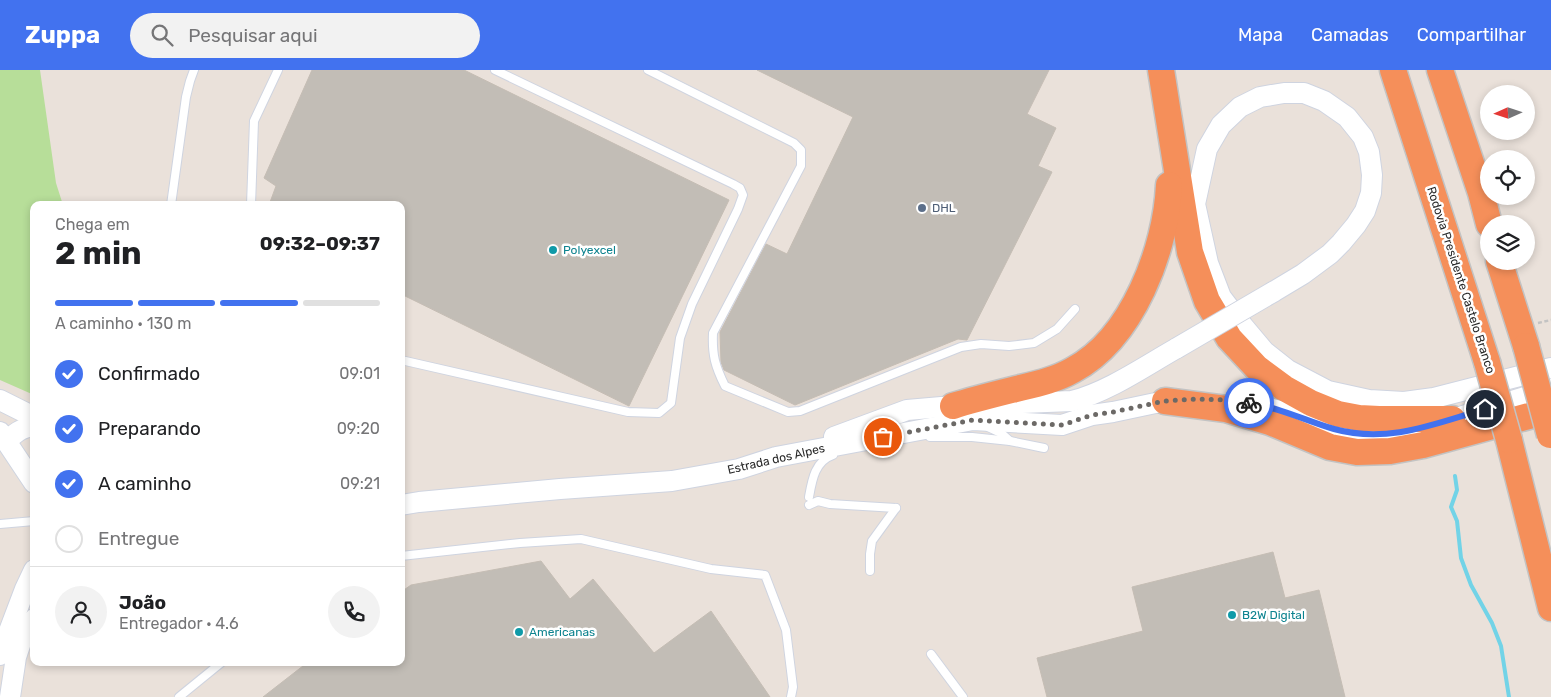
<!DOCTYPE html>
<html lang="pt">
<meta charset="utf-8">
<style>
:root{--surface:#fff;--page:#f2f2f2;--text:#202124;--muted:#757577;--line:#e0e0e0;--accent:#4272ef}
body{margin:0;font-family:Rubik,sans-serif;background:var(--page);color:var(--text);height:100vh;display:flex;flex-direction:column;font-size:19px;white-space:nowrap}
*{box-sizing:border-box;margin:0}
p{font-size:16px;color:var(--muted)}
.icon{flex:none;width:28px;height:28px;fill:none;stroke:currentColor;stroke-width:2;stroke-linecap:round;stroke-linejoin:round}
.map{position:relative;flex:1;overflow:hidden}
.panel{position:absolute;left:30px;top:131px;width:375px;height:465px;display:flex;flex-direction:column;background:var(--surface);border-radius:10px;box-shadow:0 2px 8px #0003}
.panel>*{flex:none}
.needle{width:32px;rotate:267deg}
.controls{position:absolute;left:1480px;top:15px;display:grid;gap:10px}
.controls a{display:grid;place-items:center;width:55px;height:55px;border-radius:50%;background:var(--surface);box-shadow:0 2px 8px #0003;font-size:25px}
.pin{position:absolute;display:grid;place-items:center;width:42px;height:42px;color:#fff;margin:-21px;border:2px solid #fff;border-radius:50%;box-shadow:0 1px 5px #0007}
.courier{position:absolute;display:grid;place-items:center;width:50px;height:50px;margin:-25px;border:4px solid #4272ef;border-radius:50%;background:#fff;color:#222;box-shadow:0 1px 6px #0007}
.overview em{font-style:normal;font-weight:700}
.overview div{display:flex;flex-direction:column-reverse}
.overview{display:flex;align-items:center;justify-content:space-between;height:85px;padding:0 25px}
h1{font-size:32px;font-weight:700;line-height:38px}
.bar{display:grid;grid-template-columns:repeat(4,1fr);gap:8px 5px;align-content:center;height:60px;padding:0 25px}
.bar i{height:6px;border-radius:4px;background:var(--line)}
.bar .selected{background:var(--accent)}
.bar p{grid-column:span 4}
.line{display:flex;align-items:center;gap:12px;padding:0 25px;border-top:1px solid var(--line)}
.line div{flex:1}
.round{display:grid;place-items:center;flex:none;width:52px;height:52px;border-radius:26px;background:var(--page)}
ol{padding:0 25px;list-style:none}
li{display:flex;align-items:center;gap:15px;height:55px}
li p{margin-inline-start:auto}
li .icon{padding:5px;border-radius:50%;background:var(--accent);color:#fff;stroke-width:4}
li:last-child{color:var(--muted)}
li i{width:28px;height:28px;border:2px solid var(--line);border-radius:50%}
header{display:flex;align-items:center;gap:30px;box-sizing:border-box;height:70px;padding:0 25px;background:var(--accent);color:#fff}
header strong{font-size:24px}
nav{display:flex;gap:28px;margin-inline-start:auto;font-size:18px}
.search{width:350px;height:45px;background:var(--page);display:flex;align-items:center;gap:12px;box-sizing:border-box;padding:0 18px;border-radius:28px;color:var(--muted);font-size:19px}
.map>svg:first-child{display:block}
</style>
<header>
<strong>Zuppa</strong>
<div class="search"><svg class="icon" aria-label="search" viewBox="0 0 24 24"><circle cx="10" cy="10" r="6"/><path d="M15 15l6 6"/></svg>Pesquisar aqui</div>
<nav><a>Mapa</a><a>Camadas</a><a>Compartilhar</a></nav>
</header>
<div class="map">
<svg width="1551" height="627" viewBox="0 0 1551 627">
<rect width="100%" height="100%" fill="#eae1da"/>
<path fill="#b7de99" d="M 0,0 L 40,0 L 56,113 L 63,135 L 34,135 L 34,325 L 0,310 Z"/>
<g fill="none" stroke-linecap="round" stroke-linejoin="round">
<path stroke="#72d3e7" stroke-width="4" d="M 1455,406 L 1457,420 L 1451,437 L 1457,451 L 1461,488 L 1471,515 L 1492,553 L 1501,576 L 1509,627"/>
</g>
<g fill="#c2bdb6" stroke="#c5bdb4">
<path d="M 312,0 L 464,0 L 729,130 L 629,336 L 401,224 L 401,135 L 269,135 L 276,116 L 264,108 Z"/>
<path d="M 757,0 L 1049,0 L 1027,44 L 1056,58 L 1038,96 L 1052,102 L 967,270 L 958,269 L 795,335 L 724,300 L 721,292 L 720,262 L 766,174 L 787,184 L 853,47 Z"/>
<path d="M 1273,482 L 1285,528 L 1319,520 L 1345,627 L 1047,627 L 1037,588 L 1143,561 L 1132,517 Z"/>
<path d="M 541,491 L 570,529 L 593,509 L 654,583 L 711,541 L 770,627 L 263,627 L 308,592 L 401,592 L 401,522 L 411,515 Z"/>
</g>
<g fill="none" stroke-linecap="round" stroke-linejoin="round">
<g stroke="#cfd4e0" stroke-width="10">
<g id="lane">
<path d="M 648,0 L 794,73 L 801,80 L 801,96 L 713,263 C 712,285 715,296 725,316 L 788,342 L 800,341 L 961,277 L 981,274 L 1009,276 L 1034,273 L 1057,259 L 1075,239"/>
<path d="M 171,135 L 186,27 L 190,11 L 194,0"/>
<path d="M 251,135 L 254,51 L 278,0"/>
<path d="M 401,290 L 628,342 L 659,343 L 671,333 L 680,268 L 692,234 L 738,139 L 743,125 L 740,118 L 733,114 L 495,0"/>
<path d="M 988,357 L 1001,363 L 1010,371 L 1044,378"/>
<path d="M 930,367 L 972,367 L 1010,371"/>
<path d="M 809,427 C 812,410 815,391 833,385"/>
<path d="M 809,435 L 818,431 L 830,434 L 896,438"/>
<path d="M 0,454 L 34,451"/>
<path d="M 401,486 L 520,473 L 581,469 L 711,499 L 765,505 L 786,560 L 793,617 L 791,627"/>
<path d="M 870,501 L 870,484 L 872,471 L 896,438"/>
<path d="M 931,584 L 963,627"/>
<path d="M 179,627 L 222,592"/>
</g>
</g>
<g stroke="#cfd4e0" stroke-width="22">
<g id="secondary">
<path d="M 1273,222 L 1303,204 L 1330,184 L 1341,173 L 1356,155 L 1365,141 L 1371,123 L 1372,105 L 1369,82 L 1363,67 L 1347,47 L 1324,31 L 1304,23 L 1284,23 L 1260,27 L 1240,37 L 1221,55 L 1207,79 L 1195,134 L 1208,193 L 1221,227 L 1243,256 L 1264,281 L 1288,300 L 1328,321 L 1369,330 L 1404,332 L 1434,328 L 1551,298"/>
<path d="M 0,330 L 34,347"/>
<path d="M 1235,331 L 1254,334 L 1283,342 L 1335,359 L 1359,364 L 1390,365 L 1420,359 L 1551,319"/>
<path d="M 0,362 L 34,413"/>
<path d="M 834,367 L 907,340 L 953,336 L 1072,331 C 1108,322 1145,296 1177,278"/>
<path d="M 7,372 C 14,362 22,358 34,356"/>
<path d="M 401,435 L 419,432 L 560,419 L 672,411 L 739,399 L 776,387 L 973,350 L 1062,355 L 1092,345 L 1113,342 L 1165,331 L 1179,330"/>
<path d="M 0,585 L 25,519 L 34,500"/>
<path d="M 10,627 L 16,587 L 24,563 L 34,549"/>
</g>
</g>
<g stroke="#c3c3c3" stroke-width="29">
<g id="highway">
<path d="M 1161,0 L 1190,182 L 1207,231 L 1229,268 L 1257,298 L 1284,318 L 1311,333 L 1338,344 L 1359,348 L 1379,349 L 1452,349"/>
<path d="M 1393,0 L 1487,292"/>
<path d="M 1440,0 L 1481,123 L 1489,154"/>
<path d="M 1499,191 L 1526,276"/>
<path d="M 1165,331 L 1226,339 L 1270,352 L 1330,377 L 1357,382 L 1390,381 L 1423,375 L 1551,340"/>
<path d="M 953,336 C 972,330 992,325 1012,320 C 1032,315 1054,311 1073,300 C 1133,268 1166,179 1169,115"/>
<path d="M 1509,370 L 1551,538"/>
</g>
</g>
<path stroke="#c3c3c3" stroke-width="2.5" stroke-dasharray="4 2.5" stroke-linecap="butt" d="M 1538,253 L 1551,250"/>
<use href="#lane" stroke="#fff" stroke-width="8"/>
<use href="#secondary" stroke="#fff" stroke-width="20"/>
<use href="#highway" stroke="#f58f5a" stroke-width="26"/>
<g stroke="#cfd4e0" stroke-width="22" stroke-linecap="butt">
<path id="secondary-bridge" d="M 1177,278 L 1273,222"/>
</g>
<g stroke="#c3c3c3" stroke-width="29" stroke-linecap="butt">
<g id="highway-bridge">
<path d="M 1526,276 L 1550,365"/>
<path d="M 1487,292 L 1509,370"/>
</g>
</g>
<use href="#secondary-bridge" stroke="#fff" stroke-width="20"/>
<use href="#highway-bridge" stroke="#f58f5a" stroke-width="26"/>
</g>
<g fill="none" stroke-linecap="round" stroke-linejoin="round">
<path stroke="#6c6966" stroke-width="5" stroke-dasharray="0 9" d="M 883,367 L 973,350 L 1062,355 L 1092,345 L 1113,342 L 1165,331 L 1196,329 L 1225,330 L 1249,333"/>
<path stroke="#4272ef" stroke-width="6" d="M 1249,333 C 1279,337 1306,351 1334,359 C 1388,374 1434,354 1485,339"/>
</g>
<circle fill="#5c6f8a" stroke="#fff" stroke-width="2" cx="922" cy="138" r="5"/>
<g fill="#0f9aa8" stroke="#fff" stroke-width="2">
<circle cx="553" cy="180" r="5"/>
<circle cx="1232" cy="545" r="5"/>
<circle cx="519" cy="562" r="5"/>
</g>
<g text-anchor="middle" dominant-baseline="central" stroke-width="5" stroke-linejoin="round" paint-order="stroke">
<g font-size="12" fill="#4e5e75" stroke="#fff" text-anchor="start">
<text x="932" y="138">DHL</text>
</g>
<g font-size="12" fill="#0d838f" stroke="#fff" text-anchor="start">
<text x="563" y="180">Polyexcel</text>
<text x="1242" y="545">B2W Digital</text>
<text x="529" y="562">Americanas</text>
</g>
<g font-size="12" fill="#282828" stroke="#fff">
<text transform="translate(1461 210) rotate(72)">Rodovia Presidente Castelo Branco</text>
<text transform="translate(776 389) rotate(-13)">Estrada dos Alpes</text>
</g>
</g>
</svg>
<div class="controls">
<a><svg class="needle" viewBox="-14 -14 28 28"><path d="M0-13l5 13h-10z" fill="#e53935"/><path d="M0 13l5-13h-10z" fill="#757577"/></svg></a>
<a><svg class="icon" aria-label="locate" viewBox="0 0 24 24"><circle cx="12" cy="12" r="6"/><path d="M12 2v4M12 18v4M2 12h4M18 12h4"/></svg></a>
<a><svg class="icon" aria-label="layers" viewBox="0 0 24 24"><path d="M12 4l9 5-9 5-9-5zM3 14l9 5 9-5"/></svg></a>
</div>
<div class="pin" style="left:883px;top:367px;background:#ea580c"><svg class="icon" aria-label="bag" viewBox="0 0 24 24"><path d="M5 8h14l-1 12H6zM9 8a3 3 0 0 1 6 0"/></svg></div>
<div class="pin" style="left:1485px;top:339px;background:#1f2937"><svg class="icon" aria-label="home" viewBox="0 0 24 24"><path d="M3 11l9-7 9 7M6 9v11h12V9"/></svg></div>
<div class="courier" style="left:1249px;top:333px"><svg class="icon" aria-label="bike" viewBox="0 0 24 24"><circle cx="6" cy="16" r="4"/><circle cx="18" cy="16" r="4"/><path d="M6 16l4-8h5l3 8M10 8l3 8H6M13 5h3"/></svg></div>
<section class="panel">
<div class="overview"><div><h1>2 min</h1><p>Chega em</p></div><em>09:32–09:37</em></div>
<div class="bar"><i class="selected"></i><i class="selected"></i><i class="selected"></i><i></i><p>A caminho · 130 m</p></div>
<ol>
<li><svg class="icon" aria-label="check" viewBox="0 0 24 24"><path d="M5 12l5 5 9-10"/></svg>Confirmado<p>09:01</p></li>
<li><svg class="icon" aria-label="check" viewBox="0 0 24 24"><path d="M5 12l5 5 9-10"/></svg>Preparando<p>09:20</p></li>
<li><svg class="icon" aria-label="check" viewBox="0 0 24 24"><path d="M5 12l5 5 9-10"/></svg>A caminho<p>09:21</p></li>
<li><i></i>Entregue</li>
</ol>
<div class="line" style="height:90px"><a class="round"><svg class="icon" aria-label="person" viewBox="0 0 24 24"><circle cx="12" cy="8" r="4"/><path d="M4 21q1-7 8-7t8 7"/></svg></a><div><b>João</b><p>Entregador · 4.6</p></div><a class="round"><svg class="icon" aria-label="phone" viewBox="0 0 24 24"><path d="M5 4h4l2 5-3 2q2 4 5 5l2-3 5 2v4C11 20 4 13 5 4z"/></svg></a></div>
</section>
</div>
